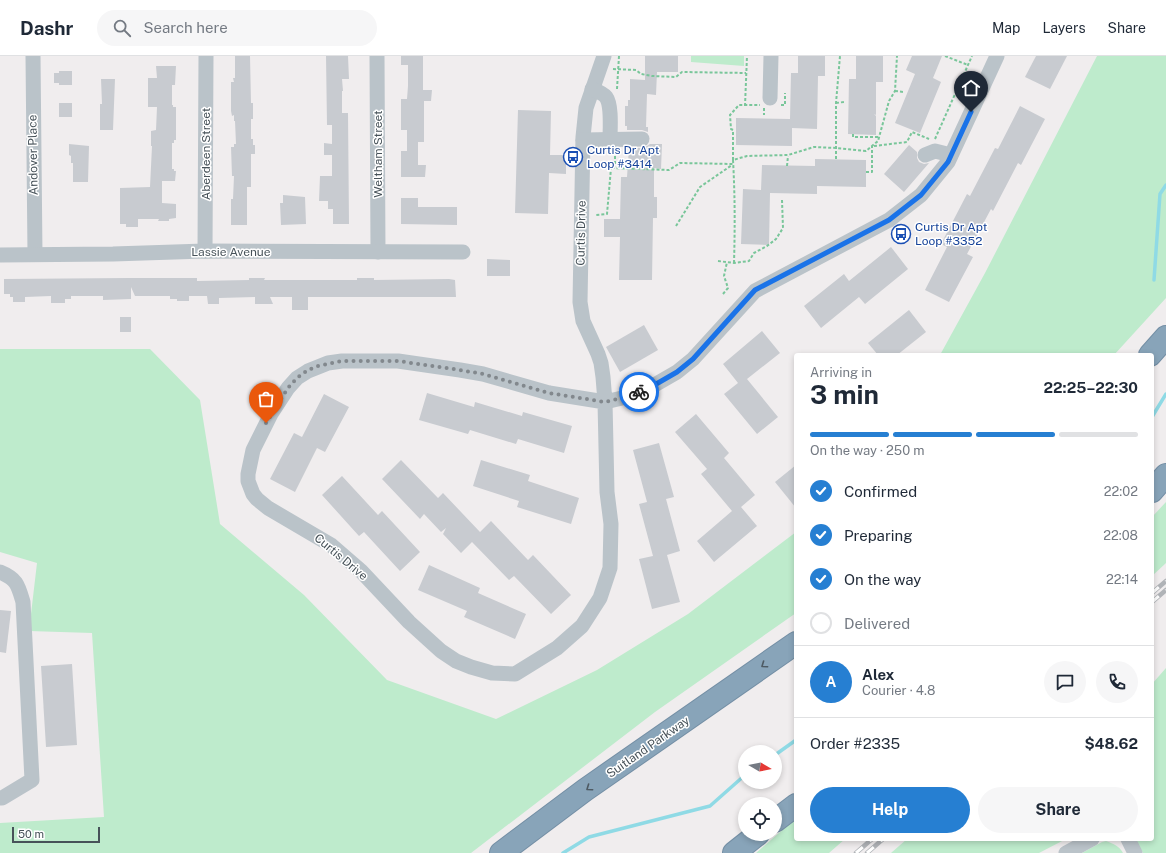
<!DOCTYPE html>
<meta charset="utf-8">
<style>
:root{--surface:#fff;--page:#f6f6f7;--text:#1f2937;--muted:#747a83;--line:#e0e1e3;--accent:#267fd2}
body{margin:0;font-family:"Public Sans",sans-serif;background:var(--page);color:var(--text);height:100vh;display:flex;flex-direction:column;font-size:15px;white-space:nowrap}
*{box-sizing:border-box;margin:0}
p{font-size:13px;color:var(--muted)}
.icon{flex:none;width:22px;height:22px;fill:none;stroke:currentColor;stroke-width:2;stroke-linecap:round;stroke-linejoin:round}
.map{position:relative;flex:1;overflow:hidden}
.sheet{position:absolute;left:794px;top:297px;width:360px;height:488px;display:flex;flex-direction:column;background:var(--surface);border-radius:4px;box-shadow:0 2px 6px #0003}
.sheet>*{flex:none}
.needle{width:26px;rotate:100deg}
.fabs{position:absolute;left:738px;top:689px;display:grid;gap:8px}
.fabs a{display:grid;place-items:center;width:44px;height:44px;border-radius:50%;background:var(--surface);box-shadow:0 2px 6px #0003;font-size:20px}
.scale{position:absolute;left:12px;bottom:10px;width:88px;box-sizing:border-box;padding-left:4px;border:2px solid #475259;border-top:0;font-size:11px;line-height:14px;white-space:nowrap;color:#475259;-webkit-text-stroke:3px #fff;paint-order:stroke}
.pin{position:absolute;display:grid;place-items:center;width:34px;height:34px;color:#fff;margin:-41px -17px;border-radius:50% 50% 50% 0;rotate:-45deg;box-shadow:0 0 4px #0007}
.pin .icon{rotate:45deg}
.courier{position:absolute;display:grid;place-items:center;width:40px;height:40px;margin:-20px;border:3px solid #1a73e8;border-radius:50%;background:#fff;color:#222;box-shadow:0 1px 5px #0007}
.overview em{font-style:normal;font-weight:700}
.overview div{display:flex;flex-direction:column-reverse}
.overview{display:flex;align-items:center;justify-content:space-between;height:68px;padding:0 16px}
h1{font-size:26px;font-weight:700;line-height:30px}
.bar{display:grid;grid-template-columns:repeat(4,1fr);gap:6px 4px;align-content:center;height:48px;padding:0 16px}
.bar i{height:5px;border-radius:3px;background:var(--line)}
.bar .selected{background:var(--accent)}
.bar p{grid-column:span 4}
.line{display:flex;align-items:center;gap:10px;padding:0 16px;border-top:1px solid var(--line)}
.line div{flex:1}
.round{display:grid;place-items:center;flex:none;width:42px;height:42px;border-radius:21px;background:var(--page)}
ol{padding:0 16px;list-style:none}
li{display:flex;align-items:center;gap:12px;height:44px}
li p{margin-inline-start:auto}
li .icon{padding:4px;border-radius:50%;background:var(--accent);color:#fff;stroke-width:4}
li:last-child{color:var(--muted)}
li i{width:22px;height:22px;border:2px solid var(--line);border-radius:50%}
.button{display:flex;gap:8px;margin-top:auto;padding:8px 16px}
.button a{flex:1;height:46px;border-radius:24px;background:var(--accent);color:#fff;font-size:16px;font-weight:700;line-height:46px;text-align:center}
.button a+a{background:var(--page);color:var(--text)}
header{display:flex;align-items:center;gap:24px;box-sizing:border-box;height:56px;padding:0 20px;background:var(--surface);border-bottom:1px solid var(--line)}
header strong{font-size:19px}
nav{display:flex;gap:22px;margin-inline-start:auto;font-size:14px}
.search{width:280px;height:36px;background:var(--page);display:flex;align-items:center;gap:10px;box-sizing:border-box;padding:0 14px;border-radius:22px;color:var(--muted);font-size:15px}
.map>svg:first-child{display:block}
</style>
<header>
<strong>Dashr</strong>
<div class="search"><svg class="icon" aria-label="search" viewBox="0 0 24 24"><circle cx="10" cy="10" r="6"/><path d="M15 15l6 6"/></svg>Search here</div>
<nav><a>Map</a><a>Layers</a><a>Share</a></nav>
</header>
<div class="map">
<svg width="1166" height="797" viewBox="0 0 1166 797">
<rect width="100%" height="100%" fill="#f0edee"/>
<g fill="#beebcc">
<path d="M 691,0 L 744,0 L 744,10 L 691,6 Z"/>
<path d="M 1097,0 L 1166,0 L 1166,242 L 1114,299 L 940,299 L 985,217 Z"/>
<path d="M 0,293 L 150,293 L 200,344 L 220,468 L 304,539 L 387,624 L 496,663 L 597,614 L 688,558 L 796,476 L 796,557 L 655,656 L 471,797 L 0,797 L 0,767 L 104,761 L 92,577 L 29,575 L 37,507 L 0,496 Z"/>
<path d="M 1166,446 L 1166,507 L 1152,520 L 1152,461 Z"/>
<path d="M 1166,612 L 1166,797 L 1143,797 L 1135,783 L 1152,783 L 1152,628 Z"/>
<path d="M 796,762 L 796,783 L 845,783 L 829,797 L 756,797 Z"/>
<path d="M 907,783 L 1066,783 L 1039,797 L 891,797 Z"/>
<path d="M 1106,785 C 1114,788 1119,790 1123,797 L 1082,797 L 1102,786 Z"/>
</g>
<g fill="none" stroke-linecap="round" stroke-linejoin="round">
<g stroke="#8fdae5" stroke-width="3.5">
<path d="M 1154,224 L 1160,138 L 1166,129"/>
<path d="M 1152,361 L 1166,338"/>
<path d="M 775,699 L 796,684"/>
<path d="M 563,797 L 589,781 L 710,750 L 745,719"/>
</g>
</g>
<g fill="#c8cbd0">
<path d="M 235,0 L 250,0 L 251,47 L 253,47 L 253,63 L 251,63 L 251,83 L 253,83 L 253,89 L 255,89 L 255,98 L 251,98 L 251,131 L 247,131 L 247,169 L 231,169 L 231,143 L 233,143 L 234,120 L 232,120 L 231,91 L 234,91 L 234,88 L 236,88 L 235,65 L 234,65 L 234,59 L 232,60 L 231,55 L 231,26 L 234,26 L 233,22 L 235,22 Z"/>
<path d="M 326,0 L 348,0 L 349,23 L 342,23 L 343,35 L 342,35 L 342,57 L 348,57 L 349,168 L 333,168 L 333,153 L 328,153 L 328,145 L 319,145 L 320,120 L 332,120 L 332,99 L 324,99 L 324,87 L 332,88 L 332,69 L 327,69 Z"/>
<path d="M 401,0 L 423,0 L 423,34 L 432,34 L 431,45 L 424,45 L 424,86 L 418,86 L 418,109 L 426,109 L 425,121 L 401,121 L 401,95 L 407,95 L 407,74 L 401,74 L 401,43 L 407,43 L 408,30 L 408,9 L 401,9 Z"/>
<path d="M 645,0 L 678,0 L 678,16 L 657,16 L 656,39 L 647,38 L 646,71 L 648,71 L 648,76 L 642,74 L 627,74 L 627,70 L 625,70 L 625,50 L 628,50 L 628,44 L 630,44 L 630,23 L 645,24 Z"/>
<path d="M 798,0 L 825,0 L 825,20 L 818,20 L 817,73 L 792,72 L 792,90 L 736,89 L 736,62 L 790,63 L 791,17 L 798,17 Z"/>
<path d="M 856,0 L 883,0 L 883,26 L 876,26 L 876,59 L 874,58 L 876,60 L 876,79 L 848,78 L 849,23 L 856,23 Z"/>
<path d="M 912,0 L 942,0 L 933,22 L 941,26 L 920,77 L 895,67 L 915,18 L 906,14 Z"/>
<path d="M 1036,0 L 1067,0 L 1050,33 L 1025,21 Z"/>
<path d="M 156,10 L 176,10 L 175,29 L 172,29 L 172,49 L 173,49 L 173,51 L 176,51 L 176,84 L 174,84 L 174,87 L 172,87 L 172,113 L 174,113 L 174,115 L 176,115 L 175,125 L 162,125 L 162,147 L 176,148 L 176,162 L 169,163 L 169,165 L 158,165 L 159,163 L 138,163 L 138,171 L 126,171 L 126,168 L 120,168 L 120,132 L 150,131 L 152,90 L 151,90 L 151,75 L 156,74 L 157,51 L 148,51 L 148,22 L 157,22 Z"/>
<path d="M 59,15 L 72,15 L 72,29 L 59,29 L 59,27 L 54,27 L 54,17 L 59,17 Z"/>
<path d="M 101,23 L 115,23 L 113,74 L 100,74 L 100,48 L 102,48 Z"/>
<rect x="59" y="47" width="13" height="14"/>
<path d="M 1020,50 L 1045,63 L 1021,109 L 1018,107 L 993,155 L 991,153 L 967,198 L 973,201 L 949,246 L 925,234 L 947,191 L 941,188 L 967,138 L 970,140 L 995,92 L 998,93 Z"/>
<path d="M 518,54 L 551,55 L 550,99 L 566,99 L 566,118 L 549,117 L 548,158 L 515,157 Z"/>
<path d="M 69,88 L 89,90 L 88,126 L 73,126 L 73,107 L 71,107 L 71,100 L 69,99 Z"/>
<path d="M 650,88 L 662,88 L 661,113 L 654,112 L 654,141 L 657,141 L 657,162 L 653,162 L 652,224 L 619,224 L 620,181 L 604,181 L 604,163 L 620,163 L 621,121 L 627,121 L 629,92 L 643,92 L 647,90 Z"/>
<path d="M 909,89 L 917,96 L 917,102 L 919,106 L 924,108 L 929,107 L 904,136 L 884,118 Z"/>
<path d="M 815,103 L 866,104 L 866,131 L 817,130 L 817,138 L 770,137 L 769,189 L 741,188 L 743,133 L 761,134 L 762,109 L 815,110 Z"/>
<path d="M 283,139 L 305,141 L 306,168 L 281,169 L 280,147 L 283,147 Z"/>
<path d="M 401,142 L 418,142 L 418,151 L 457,151 L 457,169 L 401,168 Z"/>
<path d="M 891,191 L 908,213 L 865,248 L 859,241 L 821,272 L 804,250 L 844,218 L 849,225 Z"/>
<path d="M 487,203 L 510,204 L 510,220 L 487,220 Z"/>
<path d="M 128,222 L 197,222 L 197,225 L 249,224 L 249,222 L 265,222 L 264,224 L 357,224 L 357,222 L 374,222 L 374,224 L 449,223 L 455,224 L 456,241 L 308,241 L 308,254 L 292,254 L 292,241 L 270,241 L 273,248 L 255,248 L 255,241 L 219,242 L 219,248 L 208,248 L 207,240 L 189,240 L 189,245 L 177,245 L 177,243 L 170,243 L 170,240 L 135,240 L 131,231 L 131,243 L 103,244 L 103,240 L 71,240 L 71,243 L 65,243 L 65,247 L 51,247 L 51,240 L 25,241 L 25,246 L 13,246 L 13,241 L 10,241 L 10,238 L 4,238 L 4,223 Z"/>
<path d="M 909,254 L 926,276 L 897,299 L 878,299 L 868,287 Z"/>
<rect x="120" y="261" width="11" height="15"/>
<path d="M 644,269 L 658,294 L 620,316 L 606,291 Z"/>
<path d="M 762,275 L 780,297 L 747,323 L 778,361 L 757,378 L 724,338 L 738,327 L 723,308 Z"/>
<path d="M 427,337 L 474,351 L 475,346 L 522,360 L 523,356 L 572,370 L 564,397 L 518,383 L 516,388 L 470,374 L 468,378 L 419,364 Z"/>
<path d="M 324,338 L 349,351 L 325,396 L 317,392 L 295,436 L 270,423 L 294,377 L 302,381 Z"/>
<path d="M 696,358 L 729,397 L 724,402 L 755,439 L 741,451 L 757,470 L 714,506 L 697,485 L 732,455 L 701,418 L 707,413 L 675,376 Z"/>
<path d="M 659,387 L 674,441 L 666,443 L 680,495 L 667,499 L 680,546 L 652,553 L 639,503 L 653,500 L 639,448 L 647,446 L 633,394 Z"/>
<path d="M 401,404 L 438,442 L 443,437 L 480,476 L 491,465 L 528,504 L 533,499 L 571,539 L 551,558 L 514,520 L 509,524 L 472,486 L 461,497 L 443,478 L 446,472 L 441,476 L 424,458 L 420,463 L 382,423 Z"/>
<path d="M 481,404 L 530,419 L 528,425 L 579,442 L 571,468 L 517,451 L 519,445 L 473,430 Z"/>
<path d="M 796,409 L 796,452 L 775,426 Z"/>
<path d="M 342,420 L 378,459 L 382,455 L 420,496 L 400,515 L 364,476 L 359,480 L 322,439 Z"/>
<path d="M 429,509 L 480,532 L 478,537 L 526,558 L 515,583 L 464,561 L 467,555 L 418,534 Z"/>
<path d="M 0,554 L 11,555 L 6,597 L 0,596 Z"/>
<path d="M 72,608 L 77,689 L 46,691 L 41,610 Z"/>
</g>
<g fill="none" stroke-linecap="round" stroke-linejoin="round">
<g stroke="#748fa5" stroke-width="24">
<g id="highway">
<path d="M 1150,299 L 1166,281"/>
<path d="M 1152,435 L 1166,419"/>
<path d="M 775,765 L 796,749"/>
<path d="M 501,797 L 585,734 L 796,587"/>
<path d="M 734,797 L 758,778"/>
</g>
</g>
<g stroke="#79c69a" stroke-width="2" stroke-dasharray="3 2" stroke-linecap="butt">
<path d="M 945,0 L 968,9"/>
<path d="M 613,13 L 636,14 L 641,18 L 652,20 L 676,21 L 682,16 L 746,17"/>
<path d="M 617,33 L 619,0"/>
<path d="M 895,35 L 904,36"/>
<path d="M 836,47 L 844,46"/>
<path d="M 781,49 L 785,49 L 785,37"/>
<path d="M 745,50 L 747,0"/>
<path d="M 764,52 L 764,59"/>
<path d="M 853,78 L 853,81 L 879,81"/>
<path d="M 935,83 L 972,0"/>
<path d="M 874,90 L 907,86 L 912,76 L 929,83"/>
<path d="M 615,95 L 615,110 L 611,112 L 669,114 L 680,107 L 733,108"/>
<path d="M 836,103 L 836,47 L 840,0"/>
<path d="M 733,104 L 733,74 L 731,73 L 730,59 L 739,49 L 760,49"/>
<path d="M 595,110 L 611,112 L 607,158 L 595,159"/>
<path d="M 787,110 L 788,100"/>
<path d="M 866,116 L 872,116 L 872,90"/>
<path d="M 676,170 L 700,131 L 732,109"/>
<path d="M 718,205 L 734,207 L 749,205 L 754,197 L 767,190 L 776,183 L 783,172 L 782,144"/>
<path d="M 734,207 C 735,172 735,139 733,104 L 747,100 L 788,99 L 814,91 L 836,92 L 866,95 L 878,85 L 889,45 L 895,35 L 897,0"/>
<path d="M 723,238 L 728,232 L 724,220 L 727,206"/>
</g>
<g stroke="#bac3c9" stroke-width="15">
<path d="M 33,0 L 35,198"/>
<path d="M 377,0 L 378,196"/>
<path d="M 604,0 L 586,52 L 583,81 L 580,246 L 583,265 L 598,298 L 601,307 L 603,321 L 605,346 L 622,342 L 651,331 L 677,316 L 693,303 L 755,235 L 889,164 L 921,139 L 948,106 L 997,0"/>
<path d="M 592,33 C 597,35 603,37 606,41 C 612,49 610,74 610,83"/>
<path d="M 770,42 L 771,0"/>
<path d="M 583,84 L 642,83"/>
<path d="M 925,99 L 935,95 L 951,99"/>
<path d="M 205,195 L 206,0"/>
<path d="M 0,199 L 113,198 L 205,195 L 463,196"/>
<path d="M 342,305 L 398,305 L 460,314 L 483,318 L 549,337 L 605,346 L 607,436 L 611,468 L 610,512 L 600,542 L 582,570 L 557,592 L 515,618 L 492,617 L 471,611 L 456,605 L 441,595 L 409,566 L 361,515 L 331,489 L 268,452 L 257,443 L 253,438 L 248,425 L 248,418 L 253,394 L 271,358 L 288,332 L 297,322 L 308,315 L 328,307 Z"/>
<path d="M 0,516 C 17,523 18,529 23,546 L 32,724 L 2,742 L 0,742"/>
<path d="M 1128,783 L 1135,797"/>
<path d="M 1066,797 L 1092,783"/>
</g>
<use href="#highway" stroke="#88a4b9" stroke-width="22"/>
<g stroke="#b0b3b7" stroke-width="4.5">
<g id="rail">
<path d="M 1152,537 L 1166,525"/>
<path d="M 1152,546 L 1166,534"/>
<path d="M 856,797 L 872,783"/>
<path d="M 867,797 L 883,783"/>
</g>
</g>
<use href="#rail" stroke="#fff" stroke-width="3" stroke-dasharray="9" stroke-linecap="butt"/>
</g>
<defs><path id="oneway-chevron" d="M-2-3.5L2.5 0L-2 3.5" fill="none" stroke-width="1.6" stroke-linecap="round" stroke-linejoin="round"/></defs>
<g stroke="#4e5a63">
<use href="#oneway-chevron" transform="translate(764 609) rotate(145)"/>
<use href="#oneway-chevron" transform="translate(589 732) rotate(145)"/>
</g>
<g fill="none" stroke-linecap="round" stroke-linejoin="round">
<path stroke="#82888d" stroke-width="4" stroke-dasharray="0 7.2" d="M 266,367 L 288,332 L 297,322 L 308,314 L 318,310 L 342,305 L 398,305 L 460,314 L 483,318 L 549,337 L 605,346 L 622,342 L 639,336"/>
<path stroke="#1a73e8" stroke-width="5" d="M 639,336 L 651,331 L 677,316 L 693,303 L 755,234 L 889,164 L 921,139 L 948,106 L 971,56"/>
</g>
<defs>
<g id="bus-ring" transform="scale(1)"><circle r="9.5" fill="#fff" stroke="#1a4fb4" stroke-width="1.5"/><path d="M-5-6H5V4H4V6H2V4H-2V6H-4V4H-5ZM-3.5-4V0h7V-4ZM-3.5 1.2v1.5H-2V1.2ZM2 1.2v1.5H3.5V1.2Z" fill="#1a4fb4"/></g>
</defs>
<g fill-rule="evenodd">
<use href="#bus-ring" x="573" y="101"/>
<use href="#bus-ring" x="901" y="178"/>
</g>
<g text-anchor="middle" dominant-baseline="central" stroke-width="3" stroke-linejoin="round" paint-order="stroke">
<g font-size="12" fill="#164399" stroke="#fff" text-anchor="start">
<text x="587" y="94">Curtis Dr Apt<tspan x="587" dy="14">Loop #3414</tspan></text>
<text x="915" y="171">Curtis Dr Apt<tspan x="915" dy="14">Loop #3352</tspan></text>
</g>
<g font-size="12" fill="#475259" stroke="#fff">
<text transform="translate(206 98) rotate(-90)">Aberdeen Street</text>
<text transform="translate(378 98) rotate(-90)">Weltham Street</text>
<text transform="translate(33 99) rotate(-91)">Andover Place</text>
<text transform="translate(581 177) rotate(-89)">Curtis Drive</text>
<text x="231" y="196">Lassie Avenue</text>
<text transform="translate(341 501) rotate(40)">Curtis Drive</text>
<text transform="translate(648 691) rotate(-35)">Suitland Parkway</text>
</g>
</g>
</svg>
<div class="fabs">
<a><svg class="needle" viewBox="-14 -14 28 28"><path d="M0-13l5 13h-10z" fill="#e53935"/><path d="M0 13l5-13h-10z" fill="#747a83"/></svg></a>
<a><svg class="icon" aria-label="locate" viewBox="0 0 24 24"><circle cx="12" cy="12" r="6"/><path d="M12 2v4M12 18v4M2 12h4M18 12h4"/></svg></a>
</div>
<div class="scale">50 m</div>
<div class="pin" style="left:266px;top:367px;background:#ea580c"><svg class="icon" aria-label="bag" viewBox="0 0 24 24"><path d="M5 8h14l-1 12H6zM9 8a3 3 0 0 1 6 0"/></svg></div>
<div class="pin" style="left:971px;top:56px;background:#1f2937"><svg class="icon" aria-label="home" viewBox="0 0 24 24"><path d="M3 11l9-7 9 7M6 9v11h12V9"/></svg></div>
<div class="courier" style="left:639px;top:336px"><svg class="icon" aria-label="bike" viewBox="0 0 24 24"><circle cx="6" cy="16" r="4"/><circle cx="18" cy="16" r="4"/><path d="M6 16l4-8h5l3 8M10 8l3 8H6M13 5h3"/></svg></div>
<section class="sheet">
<div class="overview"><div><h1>3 min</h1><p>Arriving in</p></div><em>22:25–22:30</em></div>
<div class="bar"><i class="selected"></i><i class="selected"></i><i class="selected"></i><i></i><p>On the way · 250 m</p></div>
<ol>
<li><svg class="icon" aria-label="check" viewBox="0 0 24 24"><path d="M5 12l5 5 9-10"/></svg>Confirmed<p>22:02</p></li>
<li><svg class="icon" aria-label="check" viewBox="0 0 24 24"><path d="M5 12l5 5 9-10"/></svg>Preparing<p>22:08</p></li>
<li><svg class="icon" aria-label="check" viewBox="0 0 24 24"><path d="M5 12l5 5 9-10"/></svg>On the way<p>22:14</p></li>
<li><i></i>Delivered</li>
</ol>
<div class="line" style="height:72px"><b class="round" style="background:var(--accent);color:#fff">A</b><div><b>Alex</b><p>Courier · 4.8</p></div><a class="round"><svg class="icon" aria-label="chat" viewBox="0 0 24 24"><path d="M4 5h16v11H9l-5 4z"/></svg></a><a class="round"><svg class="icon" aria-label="phone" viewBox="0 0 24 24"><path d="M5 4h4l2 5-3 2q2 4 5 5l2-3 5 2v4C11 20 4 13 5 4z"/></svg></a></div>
<div class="line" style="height:52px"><div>Order #2335</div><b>$48.62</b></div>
<div class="button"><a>Help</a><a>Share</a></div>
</section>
</div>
